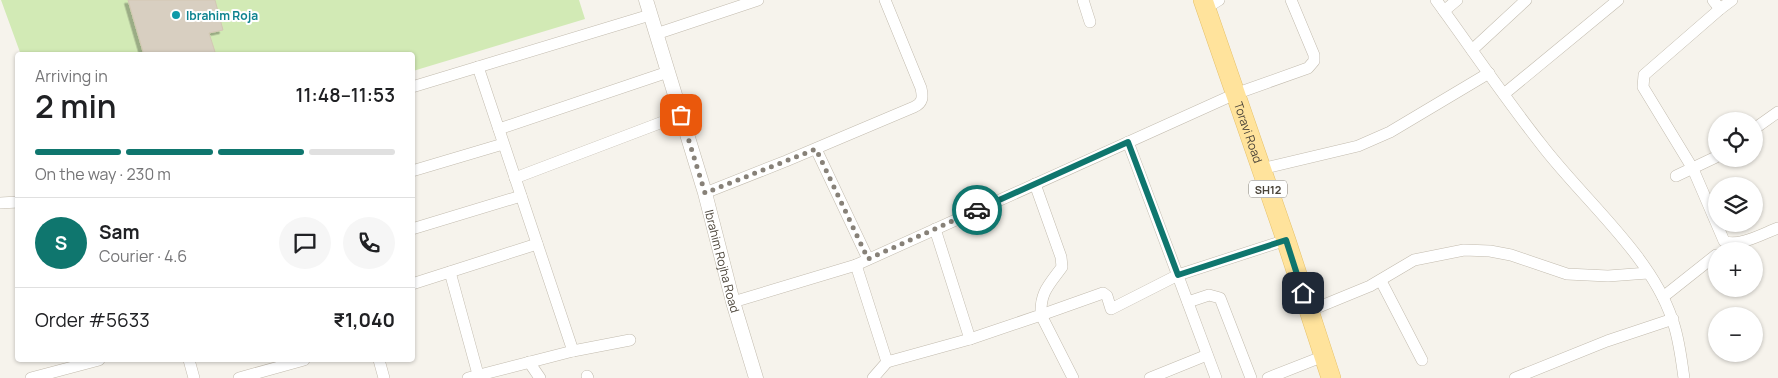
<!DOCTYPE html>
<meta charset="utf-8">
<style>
:root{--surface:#fff;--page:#f6f6f6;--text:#202124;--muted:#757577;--line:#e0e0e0;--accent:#0f766e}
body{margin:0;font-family:Manrope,sans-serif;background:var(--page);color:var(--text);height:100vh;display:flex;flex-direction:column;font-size:19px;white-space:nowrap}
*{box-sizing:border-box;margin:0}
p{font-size:16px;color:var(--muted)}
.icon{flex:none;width:28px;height:28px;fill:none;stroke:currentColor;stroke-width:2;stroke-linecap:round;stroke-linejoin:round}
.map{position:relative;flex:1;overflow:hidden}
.details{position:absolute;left:15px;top:52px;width:400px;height:310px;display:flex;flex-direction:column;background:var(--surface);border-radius:5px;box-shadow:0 1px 4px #0004}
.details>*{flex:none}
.tools{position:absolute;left:1708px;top:112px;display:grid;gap:10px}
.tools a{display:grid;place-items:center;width:55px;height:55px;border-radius:50%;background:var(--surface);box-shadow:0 1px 4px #0004;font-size:25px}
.pin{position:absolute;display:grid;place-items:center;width:42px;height:42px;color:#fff;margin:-21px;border-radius:10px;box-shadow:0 2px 8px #0006}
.courier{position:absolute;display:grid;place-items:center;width:50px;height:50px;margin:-25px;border:4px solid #0f766e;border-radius:50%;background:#fff;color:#222;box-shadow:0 1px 6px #0007}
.summary em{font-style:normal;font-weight:600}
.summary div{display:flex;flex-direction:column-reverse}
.summary{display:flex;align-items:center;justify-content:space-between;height:85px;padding:0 20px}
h1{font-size:32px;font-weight:600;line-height:38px}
.bar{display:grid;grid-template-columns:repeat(4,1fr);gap:8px 5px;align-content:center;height:60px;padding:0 20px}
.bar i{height:6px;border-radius:4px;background:var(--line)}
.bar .selected{background:var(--accent)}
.bar p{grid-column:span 4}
.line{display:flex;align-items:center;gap:12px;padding:0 20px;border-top:1px solid var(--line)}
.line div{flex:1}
.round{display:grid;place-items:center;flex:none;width:52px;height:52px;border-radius:26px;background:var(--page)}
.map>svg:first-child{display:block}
</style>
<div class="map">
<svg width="1778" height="378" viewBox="0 0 1778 378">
<defs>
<filter id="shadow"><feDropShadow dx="-3.5" dy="3.5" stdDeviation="0" flood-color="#0004"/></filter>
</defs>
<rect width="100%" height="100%" fill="#f6f3ec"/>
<path fill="#d2eab5" d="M 1,0 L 579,0 L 585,19 L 413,71 L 412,55 L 21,55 Z"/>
<path fill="#d8cfc1" stroke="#d3c7b4" filter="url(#shadow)" d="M 128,0 L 215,0 L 223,30 L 209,33 L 216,55 L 144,55 Z"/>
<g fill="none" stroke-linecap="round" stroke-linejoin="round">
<g stroke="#c2bbae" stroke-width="12">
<g id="minor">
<path d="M 1083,0 L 1090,22"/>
<path d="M 1436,0 C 1471,48 1504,97 1541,144 C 1581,197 1651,255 1672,319 C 1679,337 1681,358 1684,378"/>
<path d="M 1713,0 L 1720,9 L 1732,0"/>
<path d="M 1206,8 L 1219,0"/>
<path d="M 1720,9 L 1644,75 L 1643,87 L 1693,169 L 1724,241 C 1738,248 1764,233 1778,228"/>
<path d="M 1444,11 L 1457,0"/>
<path d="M 656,34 L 758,0"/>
<path d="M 1472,50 L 1526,0"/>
<path d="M 412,87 L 478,67"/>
<path d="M 1504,94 L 1618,0"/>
<path d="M 499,129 L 668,72"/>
<path d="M 1754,129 L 1778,112"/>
<path d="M 1128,142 L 1216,378"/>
<path d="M 816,149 L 868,259"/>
<path d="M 1261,169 L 1358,146 L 1390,132 L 1489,73"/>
<path d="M 412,171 L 503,144"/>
<path d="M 1676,176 L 1716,157"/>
<path d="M 515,178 L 681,115"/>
<path d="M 705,193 L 786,161 L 914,107 C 923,103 923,97 921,88 L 885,0"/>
<path d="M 0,203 L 18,202"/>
<path d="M 412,229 L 521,196"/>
<path d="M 935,229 L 970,339"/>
<path d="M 856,265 L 887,362 L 970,339 L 1041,315 C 1040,292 1049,285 1062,267 L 1061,257 L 1035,184"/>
<path d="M 450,272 L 479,378"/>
<path d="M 1381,281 L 1422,360"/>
<path d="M 412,284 L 537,244"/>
<path d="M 1663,297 L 1716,255"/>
<path d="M 733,302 L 856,265 L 1235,94 L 1308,68 L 1314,61 L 1314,55 L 1291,0"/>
<path d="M 1188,302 L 1209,295 L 1220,298 L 1251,378"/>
<path d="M 1309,311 L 1370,286 L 1414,260 L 1464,250 L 1490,251 L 1511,255 L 1567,274 L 1608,276 L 1648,273"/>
<path d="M 573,351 L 478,67 L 650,15"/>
<path d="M 189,360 L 194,378"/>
<path d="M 379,360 L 384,378"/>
<path d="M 529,362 L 540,378"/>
<path d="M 587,376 L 588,378"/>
<path d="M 31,378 L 99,360"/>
<path d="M 239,378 L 304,360"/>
<path d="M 468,378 L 573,351 L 630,340"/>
<path d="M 873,378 L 887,362"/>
<path d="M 1073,378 L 1041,315 L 1103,293 L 1107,296 L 1111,309 L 1178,275 L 1286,240"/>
<path d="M 1150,378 L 1207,355"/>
<path d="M 1268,378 L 1324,356"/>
<path d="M 1515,378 L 1607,341 L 1673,319"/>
</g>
</g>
<g stroke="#c2bbae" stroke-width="15">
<g id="tertiary">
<path id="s1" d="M 646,0 L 705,193 L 733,302 L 756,378"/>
</g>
</g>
<g stroke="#e6c16a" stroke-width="20">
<g id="primary">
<path id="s2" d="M 1203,0 L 1286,240 L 1331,378"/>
</g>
</g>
<use href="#minor" stroke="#fff" stroke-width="11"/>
<use href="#tertiary" stroke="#fff" stroke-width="14"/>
<use href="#primary" stroke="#ffe39c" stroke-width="19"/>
</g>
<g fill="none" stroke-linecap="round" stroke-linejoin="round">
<path stroke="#878178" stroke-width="5" stroke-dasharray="0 9" d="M 681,115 L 705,193 L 816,149 L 868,259 L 977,210"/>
<path stroke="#0f766e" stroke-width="6" d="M 977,210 L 1128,142 L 1178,275 L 1286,240 L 1303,293"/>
</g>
<circle fill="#0f9aa8" stroke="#fff" stroke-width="2" cx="176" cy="15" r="5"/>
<g text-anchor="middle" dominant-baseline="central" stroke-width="4" stroke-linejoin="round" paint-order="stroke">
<rect fill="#fff" stroke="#817c74" stroke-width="1" x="1249" y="180.5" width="38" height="17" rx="4"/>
<g font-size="11" font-weight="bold" fill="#4b4439">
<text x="1268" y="189">SH12</text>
</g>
<g font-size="12" font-weight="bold" fill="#0d838f" stroke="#fff" text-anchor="start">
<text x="186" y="15">Ibrahim Roja</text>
</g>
<g font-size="12" fill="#4b4439" stroke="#fff">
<text stroke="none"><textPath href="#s2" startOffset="140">Toravi Road</textPath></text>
<text stroke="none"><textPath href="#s1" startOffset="272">Ibrahim Rojha Road</textPath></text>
</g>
</g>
</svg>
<div class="tools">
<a><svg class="icon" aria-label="locate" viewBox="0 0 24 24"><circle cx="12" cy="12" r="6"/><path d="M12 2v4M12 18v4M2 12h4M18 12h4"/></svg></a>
<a><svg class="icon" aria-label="layers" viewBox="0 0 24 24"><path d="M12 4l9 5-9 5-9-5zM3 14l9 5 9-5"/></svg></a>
<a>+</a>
<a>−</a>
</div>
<div class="pin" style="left:681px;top:115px;background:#ea580c"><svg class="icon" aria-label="bag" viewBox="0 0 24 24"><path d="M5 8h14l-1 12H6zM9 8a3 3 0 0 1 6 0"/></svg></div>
<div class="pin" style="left:1303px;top:293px;background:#1f2937"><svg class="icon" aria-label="home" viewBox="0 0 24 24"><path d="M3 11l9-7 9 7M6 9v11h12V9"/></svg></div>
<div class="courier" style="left:977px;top:210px"><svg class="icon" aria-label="car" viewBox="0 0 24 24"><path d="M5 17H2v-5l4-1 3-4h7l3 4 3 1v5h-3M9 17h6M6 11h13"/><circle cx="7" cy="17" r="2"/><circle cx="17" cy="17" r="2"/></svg></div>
<section class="details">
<div class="summary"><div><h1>2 min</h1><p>Arriving in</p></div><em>11:48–11:53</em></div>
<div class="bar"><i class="selected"></i><i class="selected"></i><i class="selected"></i><i></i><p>On the way · 230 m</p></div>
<div class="line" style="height:90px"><b class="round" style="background:var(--accent);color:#fff">S</b><div><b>Sam</b><p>Courier · 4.6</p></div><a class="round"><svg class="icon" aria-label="chat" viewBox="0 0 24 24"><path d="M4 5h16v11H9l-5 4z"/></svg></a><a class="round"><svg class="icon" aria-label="phone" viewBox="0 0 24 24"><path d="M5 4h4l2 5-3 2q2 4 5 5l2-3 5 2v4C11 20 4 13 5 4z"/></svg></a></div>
<div class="line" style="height:65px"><div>Order #5633</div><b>₹1,040</b></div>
</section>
</div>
